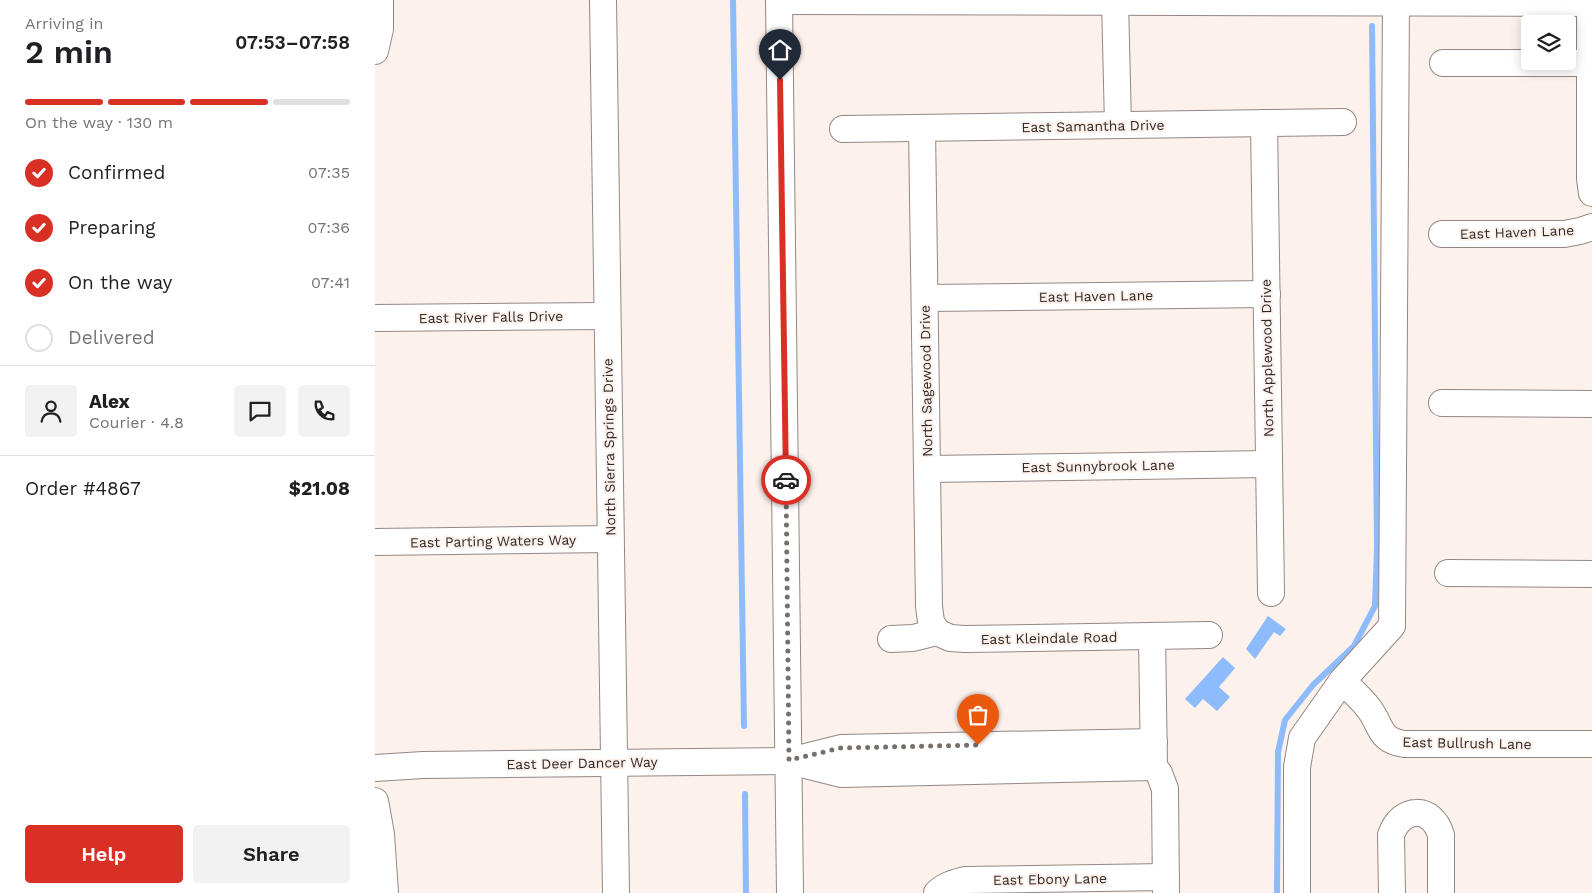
<!DOCTYPE html>
<meta charset="utf-8">
<style>
:root{--surface:#fff;--page:#f2f2f2;--text:#202124;--muted:#757577;--line:#e0e0e0;--accent:#d93025}
body{margin:0;font-family:"Work Sans",sans-serif;background:var(--page);color:var(--text);height:100vh;display:flex;flex-direction:column;font-size:19px;white-space:nowrap}
*{box-sizing:border-box;margin:0}
p{font-size:16px;color:var(--muted)}
.icon{flex:none;width:28px;height:28px;fill:none;stroke:currentColor;stroke-width:2;stroke-linecap:round;stroke-linejoin:round}
.map{position:relative;flex:1;overflow:hidden}
.drawer{display:flex;flex-direction:column;background:var(--surface);width:375px}
.drawer>*{flex:none}
.buttons{position:absolute;left:1146px;top:15px;display:grid;gap:10px}
.buttons a{display:grid;place-items:center;width:55px;height:55px;border-radius:5px;background:var(--surface);box-shadow:0 2px 12px #0003;font-size:25px}
.pin{position:absolute;display:grid;place-items:center;width:42px;height:42px;color:#fff;margin:-51px -21px;border-radius:50% 50% 50% 0;rotate:-45deg;box-shadow:0 0 5px #0007}
.pin .icon{rotate:45deg}
.courier{position:absolute;display:grid;place-items:center;width:50px;height:50px;margin:-25px;border:4px solid #d93025;border-radius:50%;background:#fff;color:#222;box-shadow:0 1px 6px #0007}
.head em{font-style:normal;font-weight:600}
.head div{display:flex;flex-direction:column-reverse}
.head{display:flex;align-items:center;justify-content:space-between;height:85px;padding:0 25px}
h1{font-size:32px;font-weight:600;line-height:38px}
.bar{display:grid;grid-template-columns:repeat(4,1fr);gap:8px 5px;align-content:center;height:60px;padding:0 25px}
.bar i{height:6px;border-radius:4px;background:var(--line)}
.bar .on{background:var(--accent)}
.bar p{grid-column:span 4}
.line{display:flex;align-items:center;gap:12px;padding:0 25px;border-top:1px solid var(--line)}
.line div{flex:1}
.round{display:grid;place-items:center;flex:none;width:52px;height:52px;border-radius:5px;background:var(--page)}
ol{padding:0 25px;list-style:none}
li{display:flex;align-items:center;gap:15px;height:55px}
li p{margin-inline-start:auto}
li .icon{padding:5px;border-radius:50%;background:var(--accent);color:#fff;stroke-width:4}
li:last-child{color:var(--muted)}
li i{width:28px;height:28px;border:2px solid var(--line);border-radius:50%}
.primary-button{display:flex;gap:10px;margin-top:auto;padding:10px 25px}
.primary-button a{flex:1;height:58px;border-radius:5px;background:var(--accent);color:#fff;font-size:20px;font-weight:600;line-height:58px;text-align:center}
.primary-button a+a{background:var(--page);color:var(--text)}
main{display:flex;flex:1;min-height:0}
.map>svg:first-child{display:block}
</style>
<main>
<section class="drawer">
<div class="head"><div><h1>2 min</h1><p>Arriving in</p></div><em>07:53–07:58</em></div>
<div class="bar"><i class="on"></i><i class="on"></i><i class="on"></i><i></i><p>On the way · 130 m</p></div>
<ol>
<li><svg class="icon" aria-label="check" viewBox="0 0 24 24"><path d="M5 12l5 5 9-10"/></svg>Confirmed<p>07:35</p></li>
<li><svg class="icon" aria-label="check" viewBox="0 0 24 24"><path d="M5 12l5 5 9-10"/></svg>Preparing<p>07:36</p></li>
<li><svg class="icon" aria-label="check" viewBox="0 0 24 24"><path d="M5 12l5 5 9-10"/></svg>On the way<p>07:41</p></li>
<li><i></i>Delivered</li>
</ol>
<div class="line" style="height:90px"><a class="round"><svg class="icon" aria-label="person" viewBox="0 0 24 24"><circle cx="12" cy="8" r="4"/><path d="M4 21q1-7 8-7t8 7"/></svg></a><div><b>Alex</b><p>Courier · 4.8</p></div><a class="round"><svg class="icon" aria-label="chat" viewBox="0 0 24 24"><path d="M4 5h16v11H9l-5 4z"/></svg></a><a class="round"><svg class="icon" aria-label="phone" viewBox="0 0 24 24"><path d="M5 4h4l2 5-3 2q2 4 5 5l2-3 5 2v4C11 20 4 13 5 4z"/></svg></a></div>
<div class="line" style="height:65px"><div>Order #4867</div><b>$21.08</b></div>
<div class="primary-button"><a>Help</a><a>Share</a></div>
</section>
<div class="map">
<svg width="1217" height="893" viewBox="0 0 1217 893">
<rect width="100%" height="100%" fill="#fdf1ec"/>
<g fill="#8ebbfc">
<path d="M 893,616 L 911,629 L 905,636 L 899,632 L 880,659 L 871,649 Z"/>
<path d="M 848,657 L 860,668 L 844,687 L 855,697 L 842,711 L 828,699 L 820,708 L 810,699 Z"/>
</g>
<g fill="none" stroke-linecap="round" stroke-linejoin="round">
<g stroke="#8ebbfc" stroke-width="6">
<path d="M 358,0 L 369,726"/>
<path d="M 370,794 L 371,893"/>
<path d="M 902,893 L 903,752 L 910,720 L 938,685 L 979,646 L 1000,606 L 1002,547 L 997,26"/>
</g>
<g stroke="#928883" stroke-width="28">
<g id="minor">
<path d="M 228,0 L 241,893"/>
<path d="M 404,0 L 415,893"/>
<path d="M 740,0 L 743,125"/>
<path d="M 1215,0 L 1215,179 L 1217,193"/>
<path d="M 404,1 L 1217,3"/>
<path d="M 0,51 L 5,29 L 5,0"/>
<path d="M 1068,63 L 1215,63"/>
<path d="M 889,123 L 896,593"/>
<path d="M 547,128 L 554,606 L 556,622 L 562,632"/>
<path d="M 468,129 L 968,122"/>
<path d="M 1067,234 L 1189,234 L 1205,231 L 1217,227"/>
<path d="M 550,298 L 892,294"/>
<path d="M 0,318 L 232,316"/>
<path d="M 1067,403 L 1217,404"/>
<path d="M 552,469 L 894,464"/>
<path d="M 0,542 L 235,539"/>
<path d="M 1073,573 L 1217,574"/>
<path d="M 777,636 L 779,767 L 784,773 L 790,789 L 791,893"/>
<path d="M 516,639 L 538,638 L 562,632 L 575,638 L 590,639 L 834,635"/>
<path d="M 967,681 C 977,690 987,699 995,710 C 1007,727 1004,740 1029,744 L 1217,744"/>
<path d="M 779,742 L 466,748 L 414,761 L 466,774 L 779,767"/>
<path d="M 0,768 L 48,765 L 414,761"/>
<path d="M 0,801 L 6,834 L 10,893"/>
<path d="M 562,893 C 570,885 579,883 590,880 L 791,877"/>
<path d="M 922,893 L 922,767 L 927,738 L 967,681 L 1017,626 L 1021,2"/>
<path d="M 1017,893 L 1016,835 C 1026,806 1057,805 1066,835 L 1066,893"/>
</g>
</g>
<use href="#minor" stroke="#fff" stroke-width="26"/>
</g>
<g fill="none" stroke-linecap="round" stroke-linejoin="round">
<path stroke="#76706d" stroke-width="5" stroke-dasharray="0 9" d="M 411,480 L 414,760 L 466,748 L 603,745"/>
<path stroke="#d93025" stroke-width="6" d="M 405,80 L 411,480"/>
</g>
<g text-anchor="middle" dominant-baseline="central" stroke-width="4" stroke-linejoin="round" paint-order="stroke">
<g font-size="14" fill="#2e2a28" stroke="#fdf1ec">
<text transform="translate(718 126) rotate(-1)">East Samantha Drive</text>
<text transform="translate(1142 232) rotate(-2)">East Haven Lane</text>
<text transform="translate(721 296) rotate(-1)">East Haven Lane</text>
<text transform="translate(116 317) rotate(-1)">East River Falls Drive</text>
<text transform="translate(892 358) rotate(-91)">North Applewood Drive</text>
<text transform="translate(551 381) rotate(-91)">North Sagewood Drive</text>
<text transform="translate(234 447) rotate(-91)">North Sierra Springs Drive</text>
<text transform="translate(723 466) rotate(-1)">East Sunnybrook Lane</text>
<text transform="translate(118 541) rotate(-1)">East Parting Waters Way</text>
<text transform="translate(674 638) rotate(-1)">East Kleindale Road</text>
<text transform="translate(1092 743) rotate(1)">East Bullrush Lane</text>
<text transform="translate(207 763) rotate(-1)">East Deer Dancer Way</text>
<text transform="translate(675 879) rotate(-1)">East Ebony Lane</text>
</g>
</g>
</svg>
<div class="buttons">
<a><svg class="icon" aria-label="layers" viewBox="0 0 24 24"><path d="M12 4l9 5-9 5-9-5zM3 14l9 5 9-5"/></svg></a>
</div>
<div class="pin" style="left:603px;top:745px;background:#ea580c"><svg class="icon" aria-label="bag" viewBox="0 0 24 24"><path d="M5 8h14l-1 12H6zM9 8a3 3 0 0 1 6 0"/></svg></div>
<div class="pin" style="left:405px;top:80px;background:#1f2937"><svg class="icon" aria-label="home" viewBox="0 0 24 24"><path d="M3 11l9-7 9 7M6 9v11h12V9"/></svg></div>
<div class="courier" style="left:411px;top:480px"><svg class="icon" aria-label="car" viewBox="0 0 24 24"><path d="M5 17H2v-5l4-1 3-4h7l3 4 3 1v5h-3M9 17h6M6 11h13"/><circle cx="7" cy="17" r="2"/><circle cx="17" cy="17" r="2"/></svg></div>
</div>
</main>
